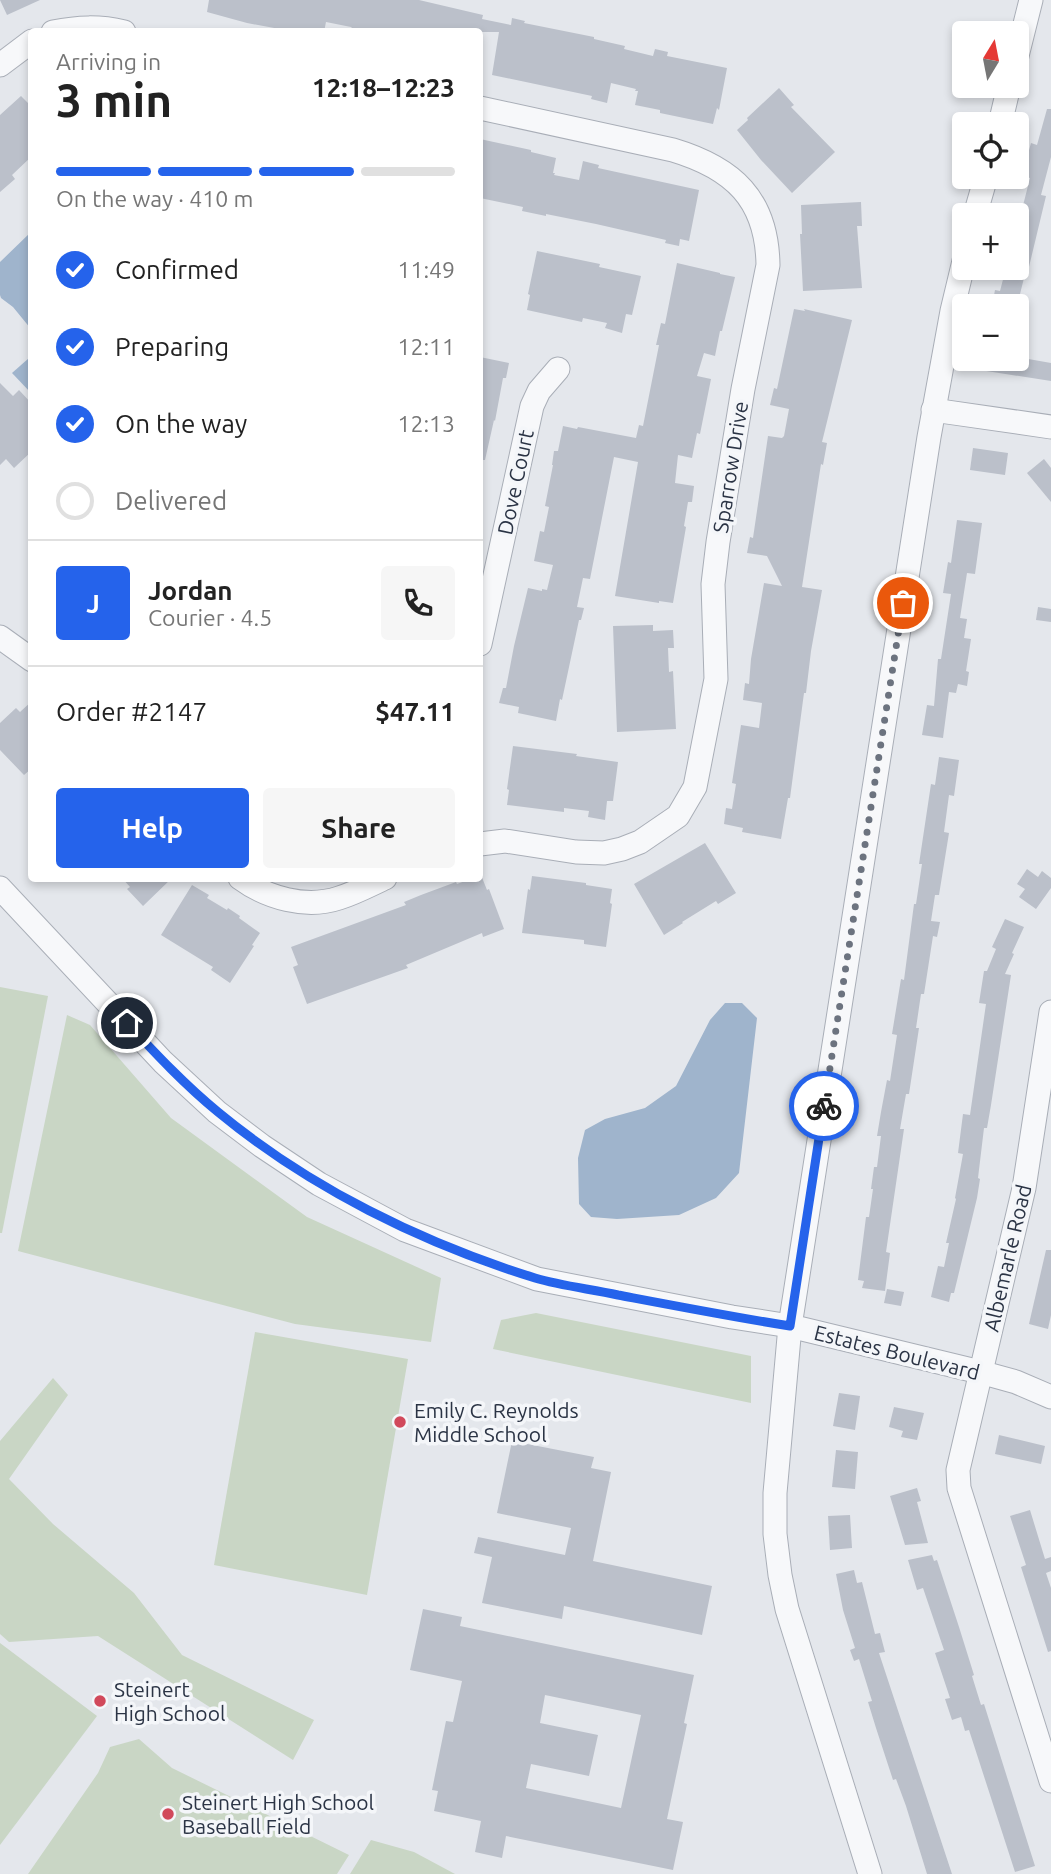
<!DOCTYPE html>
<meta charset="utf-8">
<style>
:root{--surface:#fff;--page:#f6f6f6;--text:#222;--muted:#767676;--line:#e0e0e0;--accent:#2563eb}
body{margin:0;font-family:Ubuntu,sans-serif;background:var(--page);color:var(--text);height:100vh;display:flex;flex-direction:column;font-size:26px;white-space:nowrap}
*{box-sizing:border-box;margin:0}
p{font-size:23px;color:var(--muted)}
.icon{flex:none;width:38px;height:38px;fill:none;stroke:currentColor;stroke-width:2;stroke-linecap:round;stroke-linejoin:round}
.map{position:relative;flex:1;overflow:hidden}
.side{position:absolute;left:28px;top:28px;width:455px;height:854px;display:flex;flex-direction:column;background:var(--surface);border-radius:7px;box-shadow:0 4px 10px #0003}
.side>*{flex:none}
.needle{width:46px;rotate:10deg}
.fabs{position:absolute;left:952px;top:21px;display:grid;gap:14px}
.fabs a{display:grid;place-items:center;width:77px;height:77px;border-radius:7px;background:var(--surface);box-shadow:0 4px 10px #0003;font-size:35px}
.pin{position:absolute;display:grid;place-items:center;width:60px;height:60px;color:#fff;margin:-30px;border:4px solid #fff;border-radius:50%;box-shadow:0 2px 7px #0007}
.courier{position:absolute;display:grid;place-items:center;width:70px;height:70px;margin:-35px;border:5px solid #2563eb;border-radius:50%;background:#fff;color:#222;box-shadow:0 2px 9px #0007}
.overview em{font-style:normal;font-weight:700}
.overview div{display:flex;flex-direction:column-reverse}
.overview{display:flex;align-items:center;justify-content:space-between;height:119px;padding:0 28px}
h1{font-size:46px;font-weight:700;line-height:52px}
.bar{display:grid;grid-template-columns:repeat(4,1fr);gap:10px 7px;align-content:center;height:84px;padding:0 28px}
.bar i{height:9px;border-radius:5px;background:var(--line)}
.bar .active{background:var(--accent)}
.bar p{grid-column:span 4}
.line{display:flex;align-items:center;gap:18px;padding:0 28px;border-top:2px solid var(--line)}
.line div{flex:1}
.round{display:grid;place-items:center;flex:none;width:74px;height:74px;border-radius:7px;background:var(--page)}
ol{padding:0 28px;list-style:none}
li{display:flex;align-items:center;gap:21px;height:77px}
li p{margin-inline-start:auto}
li .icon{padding:7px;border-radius:50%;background:var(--accent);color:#fff;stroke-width:4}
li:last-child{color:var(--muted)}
li i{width:38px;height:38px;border:4px solid var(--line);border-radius:50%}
.primary-button{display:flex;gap:14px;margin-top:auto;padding:14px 28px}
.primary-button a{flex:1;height:80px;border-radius:7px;background:var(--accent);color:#fff;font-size:28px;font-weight:700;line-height:80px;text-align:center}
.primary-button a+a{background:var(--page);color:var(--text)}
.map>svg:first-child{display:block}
</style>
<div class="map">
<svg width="1051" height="1874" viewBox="0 0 1051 1874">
<rect width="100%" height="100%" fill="#e4e7ec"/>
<g fill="#c9d6c5">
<path d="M 0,987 L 48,996 L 2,1233 L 0,1233 Z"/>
<path d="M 67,1015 L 90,1025 L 171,1118 L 307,1217 L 441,1278 L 431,1342 L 295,1324 L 18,1251 Z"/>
<path d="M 536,1313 L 751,1356 L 751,1403 L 493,1349 L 501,1320 Z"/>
<path d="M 255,1332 L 408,1359 L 367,1595 L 214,1565 Z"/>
<path d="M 53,1378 L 68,1395 L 9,1479 L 53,1524 L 134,1593 L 182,1655 L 314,1720 L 293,1760 L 98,1636 L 9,1642 L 0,1634 L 0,1441 Z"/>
<path d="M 0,1643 L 97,1716 L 0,1845 Z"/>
<path d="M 139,1739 L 172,1768 L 349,1855 L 337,1874 L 28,1874 L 98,1773 L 110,1747 Z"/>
<path d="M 371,1840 L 414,1852 L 455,1874 L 350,1874 Z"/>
</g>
<g fill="#9fb4cc">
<path d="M 31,232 L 31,329 L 13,307 L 1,298 L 0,295 L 0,262 Z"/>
<path d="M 29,358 L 31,360 L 31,393 L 12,373 Z"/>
<path d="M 725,1003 L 742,1003 L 757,1018 L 739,1173 L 716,1198 L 679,1215 L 617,1219 L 591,1217 L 579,1204 L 578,1158 L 585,1130 L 605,1119 L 645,1108 L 676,1086 L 710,1020 Z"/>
</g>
<g fill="#bbc0ca" fill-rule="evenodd">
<path d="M 0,0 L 40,0 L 7,15 Z"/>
<path d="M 209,0 L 419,0 L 483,15 L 482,19 L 511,25 L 512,18 L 525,21 L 524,23 L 594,37 L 594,39 L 625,46 L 624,49 L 653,56 L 655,49 L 668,52 L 667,56 L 727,68 L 719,110 L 717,108 L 713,124 L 660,113 L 660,110 L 635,105 L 638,91 L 635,91 L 636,89 L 611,83 L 607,103 L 591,99 L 592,96 L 492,75 L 499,32 L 352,32 L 353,29 L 351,27 L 326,22 L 324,32 L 296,32 L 247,23 L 207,12 Z"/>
<path d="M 779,88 L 794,105 L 791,107 L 835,152 L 792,193 L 761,160 L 737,130 L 748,120 L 747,118 Z"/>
<path d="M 21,96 L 32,107 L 32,156 L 12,175 L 15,179 L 0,192 L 0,115 Z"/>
<path d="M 1047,109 L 1051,109 L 1051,157 L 1041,195 L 1046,196 L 1028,271 L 1026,270 L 1017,306 L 992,306 L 995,290 L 1000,291 L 1006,268 L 1017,268 L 1017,229 L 1030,178 L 1022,176 L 1031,143 L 1037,145 Z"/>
<path d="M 480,139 L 531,150 L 531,152 L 556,158 L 553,173 L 555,173 L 554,175 L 579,180 L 583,161 L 599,165 L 598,168 L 699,190 L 689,241 L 680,239 L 679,246 L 665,243 L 666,240 L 596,224 L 546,214 L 546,216 L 522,211 L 523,207 L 480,198 Z"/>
<path d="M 861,202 L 862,226 L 857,226 L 862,288 L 803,291 L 800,234 L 802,234 L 801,205 Z"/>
<path d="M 537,251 L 600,264 L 599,267 L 641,276 L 632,315 L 626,314 L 622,333 L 605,328 L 607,323 L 583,318 L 582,322 L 527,310 L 530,295 L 528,294 Z"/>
<path d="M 677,263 L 720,273 L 720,274 L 735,277 L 722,331 L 720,331 L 715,356 L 704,353 L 697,376 L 711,379 L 700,434 L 697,433 L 692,458 L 678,455 L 675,483 L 694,486 L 692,502 L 688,502 L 684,526 L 686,527 L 673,603 L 659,601 L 659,603 L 615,596 L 638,462 L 614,457 L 590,579 L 583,578 L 577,607 L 584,608 L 581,620 L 579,620 L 562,700 L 560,699 L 556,721 L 518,713 L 519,707 L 499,703 L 503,688 L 506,688 L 514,646 L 528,588 L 542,591 L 542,589 L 547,590 L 553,565 L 534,561 L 540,531 L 544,532 L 549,507 L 545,506 L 553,465 L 552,465 L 554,451 L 558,451 L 563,426 L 577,429 L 578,427 L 636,438 L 639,425 L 643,426 L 659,345 L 656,345 L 661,323 L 665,324 Z"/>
<path d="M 794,309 L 805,311 L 804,309 L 852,320 L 822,442 L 827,443 L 823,465 L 821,464 L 802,587 L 822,590 L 811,651 L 806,693 L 804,693 L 790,798 L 788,798 L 781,839 L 742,832 L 743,828 L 724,824 L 726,808 L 732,809 L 736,784 L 732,783 L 741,725 L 759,728 L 762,703 L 743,700 L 745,683 L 749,684 L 751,659 L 764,583 L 782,586 L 767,556 L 747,553 L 750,537 L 753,538 L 768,436 L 782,438 L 784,436 L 789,409 L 770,405 L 774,388 L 777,389 Z"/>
<path d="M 480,357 L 509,363 L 506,378 L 503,378 L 495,421 L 494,420 L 485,460 L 480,460 Z"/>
<path d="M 1017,357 L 1051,363 L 1051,381 L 980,370 L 982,359 L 1017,359 Z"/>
<path d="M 0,383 L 13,396 L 19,390 L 32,404 L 32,451 L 14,468 L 6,459 L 0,465 Z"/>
<path d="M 973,448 L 1008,453 L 1005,475 L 970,470 Z"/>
<path d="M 1044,459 L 1051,468 L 1051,502 L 1027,473 Z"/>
<path d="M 957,520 L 982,523 L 975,574 L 967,573 L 960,618 L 967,619 L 964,638 L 971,639 L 966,671 L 969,672 L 967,686 L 958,684 L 956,693 L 949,692 L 943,738 L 922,735 L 927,705 L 934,706 L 938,659 L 941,659 L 951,594 L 943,593 L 948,562 L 951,563 Z"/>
<path d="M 1038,607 L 1051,609 L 1051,622 L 1036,620 Z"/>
<path d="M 653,625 L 653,631 L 673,630 L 674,648 L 668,648 L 669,672 L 673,671 L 676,729 L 617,732 L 613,626 Z"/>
<path d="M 32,701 L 32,768 L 24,775 L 0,750 L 0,723 L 16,708 L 20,712 Z"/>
<path d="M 513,746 L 577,754 L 576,756 L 618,762 L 613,801 L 607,801 L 605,820 L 588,817 L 589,811 L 564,808 L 564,812 L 507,805 L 509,790 L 507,789 Z"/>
<path d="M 939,757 L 959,760 L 954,796 L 949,795 L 944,832 L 949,833 L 939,895 L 935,895 L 931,921 L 940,922 L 937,937 L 933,936 L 924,994 L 921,994 L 916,1028 L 919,1028 L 909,1094 L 906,1094 L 900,1129 L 904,1129 L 886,1252 L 890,1253 L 885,1291 L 862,1288 L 864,1281 L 858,1280 L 866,1217 L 869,1217 L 873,1189 L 871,1189 L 874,1167 L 877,1167 L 881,1136 L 877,1136 L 881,1112 L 887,1080 L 890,1081 L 897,1035 L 892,1034 L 901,979 L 904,980 L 914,904 L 916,904 L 922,864 L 919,864 L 931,784 L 935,785 Z"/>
<path d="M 705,843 L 736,893 L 718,904 L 716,901 L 682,922 L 683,923 L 664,935 L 634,884 Z"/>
<path d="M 1027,869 L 1038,877 L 1042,871 L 1051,878 L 1051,888 L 1036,909 L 1019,897 L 1025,889 L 1017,884 Z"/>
<path d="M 481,875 L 487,890 L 489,889 L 504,929 L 483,937 L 482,933 L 406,965 L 408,968 L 307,1004 L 293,967 L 298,965 L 291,947 L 406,905 L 404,902 L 421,895 L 456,882 L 457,884 L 473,878 L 480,878 Z"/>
<path d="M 532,876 L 586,883 L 586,885 L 612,889 L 610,903 L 612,904 L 606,947 L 584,944 L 584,940 L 522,933 L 528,889 L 530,890 Z"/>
<path d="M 122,878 L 172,878 L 143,906 L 127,889 L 130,887 Z"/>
<path d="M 192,885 L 209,895 L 207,898 L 227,910 L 228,908 L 240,916 L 239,918 L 260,933 L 252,945 L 254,946 L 230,983 L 211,970 L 213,967 L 161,935 Z"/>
<path d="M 1005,919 L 1024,927 L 1012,953 L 1014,954 L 1005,974 L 1011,975 L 991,1105 L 987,1128 L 984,1128 L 978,1178 L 980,1179 L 977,1198 L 954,1293 L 951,1293 L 949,1302 L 931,1297 L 938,1266 L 944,1267 L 949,1243 L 946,1243 L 956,1199 L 955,1198 L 963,1154 L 958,1153 L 963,1114 L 970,1115 L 986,1004 L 979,1003 L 984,971 L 987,971 L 996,949 L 992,947 Z"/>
<path d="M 1046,1250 L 1051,1250 L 1051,1315 L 1048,1329 L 1029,1324 Z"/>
<path d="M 887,1289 L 904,1292 L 901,1306 L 884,1303 Z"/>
<path d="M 839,1393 L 860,1396 L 855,1430 L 833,1426 Z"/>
<path d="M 894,1407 L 924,1413 L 917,1440 L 901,1437 L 903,1431 L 889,1427 Z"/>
<path d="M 999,1435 L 1045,1446 L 1041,1464 L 995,1454 Z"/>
<path d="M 512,1441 L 594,1457 L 591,1468 L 611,1472 L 593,1561 L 712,1586 L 702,1635 L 564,1606 L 562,1619 L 482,1603 L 492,1557 L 474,1553 L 478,1537 L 565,1555 L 571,1528 L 497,1513 Z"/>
<path d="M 836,1450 L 858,1452 L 855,1489 L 832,1487 Z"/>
<path d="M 917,1488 L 921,1501 L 917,1502 L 928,1543 L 905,1545 L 890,1496 Z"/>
<path d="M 1030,1510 L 1045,1559 L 1051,1557 L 1051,1571 L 1046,1573 L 1051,1588 L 1051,1651 L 1048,1652 L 1021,1567 L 1026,1565 L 1010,1516 Z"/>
<path d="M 850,1515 L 852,1548 L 830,1550 L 828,1516 Z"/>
<path d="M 932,1555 L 934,1561 L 937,1560 L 959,1627 L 974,1675 L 972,1676 L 981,1705 L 984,1704 L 1035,1866 L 1015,1872 L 969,1730 L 965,1731 L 961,1717 L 952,1720 L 945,1699 L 950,1698 L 935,1653 L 944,1650 L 923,1588 L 917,1590 L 908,1560 Z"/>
<path d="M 854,1570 L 857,1583 L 862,1582 L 875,1634 L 880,1633 L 885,1652 L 879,1653 L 952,1874 L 927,1874 L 906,1806 L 896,1779 L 893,1780 L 876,1728 L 868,1702 L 872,1701 L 859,1659 L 854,1661 L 850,1650 L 855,1648 L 843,1610 L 836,1574 Z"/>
<path d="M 423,1609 L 462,1617 L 460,1626 L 694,1675 L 684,1723 L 687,1724 L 667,1819 L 683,1822 L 673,1870 L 506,1836 L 502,1858 L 475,1852 L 481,1821 L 434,1811 L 438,1791 L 432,1790 L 446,1721 L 453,1722 L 462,1681 L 410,1670 ZM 545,1695 L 641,1715 L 621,1808 L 526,1788 L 531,1764 L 589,1776 L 598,1735 L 540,1723 Z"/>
</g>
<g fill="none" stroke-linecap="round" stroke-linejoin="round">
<g stroke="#a9aeb7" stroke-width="25">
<g id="minor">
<path d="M 53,32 C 78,27 99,26 124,32"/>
<path d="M 1017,56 L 1031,0"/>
<path d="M 0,65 L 32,41"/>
<path d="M 480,108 L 673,150 C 733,168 767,199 768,265 L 743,389 L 718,542 L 713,584 L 716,679 L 695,787 L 678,816 L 640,842 L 622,849 L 604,853 L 576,852 L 505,841 L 480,844"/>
<path d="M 1000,124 L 1009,86"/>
<path d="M 975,215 L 986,177"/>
<path d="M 933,410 L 1051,427"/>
<path d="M 0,637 L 32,660"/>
<path d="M 480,644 L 532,406 L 539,391 L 558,369"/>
<path d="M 240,878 C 267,898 306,909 339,898 C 355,893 370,885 385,878"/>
<path d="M 0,888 L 163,1062 L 217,1112 L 262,1146 L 319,1184 L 405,1230 L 537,1279 L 732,1317 L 790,1326 L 980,1372 L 1016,1382 L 1051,1397"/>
<path d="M 1051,1012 L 1024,1188 L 958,1470 L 959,1488 L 1051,1781"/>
<path d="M 870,1874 L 787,1609 L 780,1575 L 775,1534 L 775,1493 L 790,1326 L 929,437 L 952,311 L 964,261"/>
</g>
</g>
<use href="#minor" stroke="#f7f8fa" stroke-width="23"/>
</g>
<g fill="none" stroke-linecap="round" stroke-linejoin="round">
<path stroke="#6c737f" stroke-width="7" stroke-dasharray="0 12.6" d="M 824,1106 L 903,603"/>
<path stroke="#2563eb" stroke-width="9" d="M 127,1023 C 156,1054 185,1085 218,1112 C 310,1188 422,1243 535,1278 C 562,1286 591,1289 618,1295 C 676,1306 733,1317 790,1326 L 824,1106"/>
</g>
<g fill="#d1495b" stroke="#f4f6f9" stroke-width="2.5">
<circle cx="400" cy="1422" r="7"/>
<circle cx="100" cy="1701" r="7"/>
<circle cx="168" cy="1814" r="7"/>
</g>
<g text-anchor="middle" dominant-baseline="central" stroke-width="7" stroke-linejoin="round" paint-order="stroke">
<g font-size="21" fill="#2b3445" stroke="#f4f6f9">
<text transform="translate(730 467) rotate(-81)">Sparrow Drive</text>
<text transform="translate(515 482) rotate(-78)">Dove Court</text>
<text transform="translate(1007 1258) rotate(-77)">Albemarle Road</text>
<text transform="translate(897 1352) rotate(14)">Estates Boulevard</text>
</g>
<g font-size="21" fill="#2b3445" stroke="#f4f6f9" text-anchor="start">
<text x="414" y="1410">Emily C. Reynolds<tspan x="414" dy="24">Middle School</tspan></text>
<text x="114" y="1689">Steinert<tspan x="114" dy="24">High School</tspan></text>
<text x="182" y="1802">Steinert High School<tspan x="182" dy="24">Baseball Field</tspan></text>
</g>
</g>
</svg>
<div class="fabs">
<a><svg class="needle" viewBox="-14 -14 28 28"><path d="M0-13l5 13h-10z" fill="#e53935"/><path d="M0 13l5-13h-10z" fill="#767676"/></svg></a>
<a><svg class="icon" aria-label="locate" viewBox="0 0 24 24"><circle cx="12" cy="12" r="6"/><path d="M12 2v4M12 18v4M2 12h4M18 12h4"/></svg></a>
<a>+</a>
<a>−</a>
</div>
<div class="pin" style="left:903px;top:603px;background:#ea580c"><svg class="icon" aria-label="bag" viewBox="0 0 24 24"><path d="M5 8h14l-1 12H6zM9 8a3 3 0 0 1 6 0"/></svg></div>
<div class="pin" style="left:127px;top:1023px;background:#1f2937"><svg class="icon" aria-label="home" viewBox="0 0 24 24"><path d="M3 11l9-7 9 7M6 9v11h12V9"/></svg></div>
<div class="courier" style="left:824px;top:1106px"><svg class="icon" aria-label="bike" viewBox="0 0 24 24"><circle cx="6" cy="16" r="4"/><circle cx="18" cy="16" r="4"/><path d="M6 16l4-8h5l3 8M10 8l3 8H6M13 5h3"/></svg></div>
<section class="side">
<div class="overview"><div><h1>3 min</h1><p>Arriving in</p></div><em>12:18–12:23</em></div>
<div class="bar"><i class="active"></i><i class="active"></i><i class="active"></i><i></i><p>On the way · 410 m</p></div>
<ol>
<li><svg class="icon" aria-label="check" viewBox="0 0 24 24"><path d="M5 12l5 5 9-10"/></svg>Confirmed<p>11:49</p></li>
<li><svg class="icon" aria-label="check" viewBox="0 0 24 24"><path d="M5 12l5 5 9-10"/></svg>Preparing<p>12:11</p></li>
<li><svg class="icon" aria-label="check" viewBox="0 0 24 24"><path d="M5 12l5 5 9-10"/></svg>On the way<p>12:13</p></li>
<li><i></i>Delivered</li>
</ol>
<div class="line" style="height:126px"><b class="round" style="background:var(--accent);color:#fff">J</b><div><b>Jordan</b><p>Courier · 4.5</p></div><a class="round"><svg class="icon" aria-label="phone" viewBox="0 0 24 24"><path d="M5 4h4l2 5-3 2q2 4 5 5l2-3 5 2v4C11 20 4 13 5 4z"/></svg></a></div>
<div class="line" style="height:91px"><div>Order #2147</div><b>$47.11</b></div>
<div class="primary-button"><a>Help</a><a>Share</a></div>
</section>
</div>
